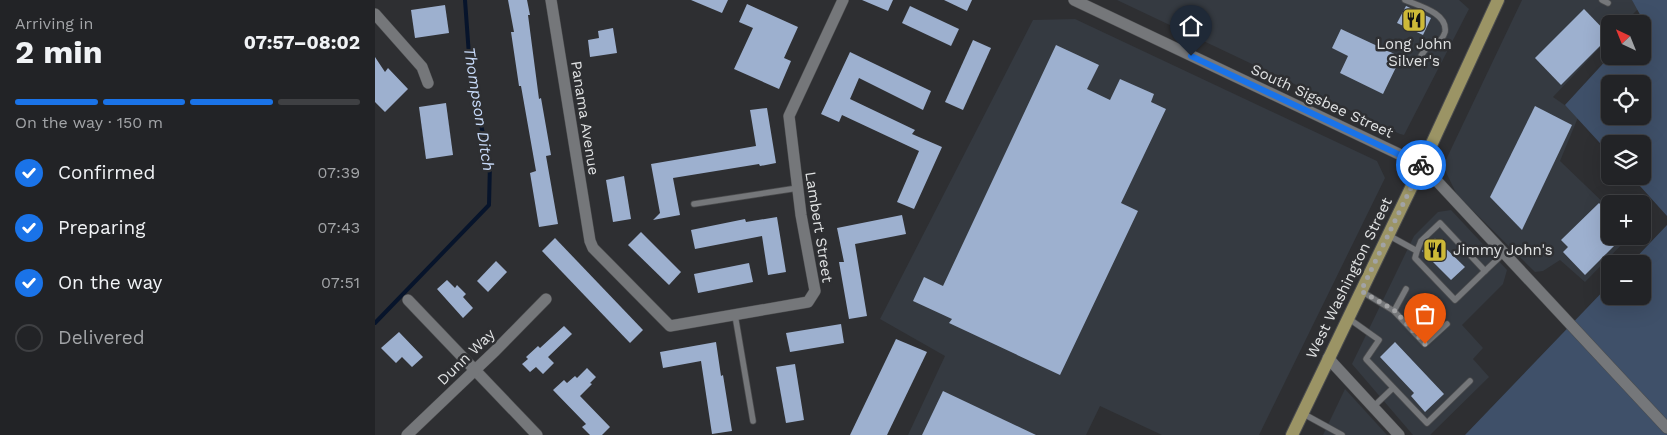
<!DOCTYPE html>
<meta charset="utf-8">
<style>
:root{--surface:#222326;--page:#2e2f32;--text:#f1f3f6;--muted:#a2a4a7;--line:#3f4043;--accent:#1a73e8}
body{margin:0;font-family:"Work Sans",sans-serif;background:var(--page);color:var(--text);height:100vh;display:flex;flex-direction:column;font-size:19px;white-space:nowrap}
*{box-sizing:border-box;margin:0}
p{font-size:16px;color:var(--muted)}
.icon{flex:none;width:28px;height:28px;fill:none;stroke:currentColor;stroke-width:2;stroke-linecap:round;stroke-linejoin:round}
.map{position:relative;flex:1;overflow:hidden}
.panel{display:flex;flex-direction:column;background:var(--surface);width:375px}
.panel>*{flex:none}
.needle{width:32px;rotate:317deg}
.tools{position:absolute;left:1226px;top:15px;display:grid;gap:10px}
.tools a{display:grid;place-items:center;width:50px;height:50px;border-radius:8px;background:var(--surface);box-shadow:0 5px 20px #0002,0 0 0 1px var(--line);font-size:25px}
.pin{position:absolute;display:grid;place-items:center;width:42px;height:42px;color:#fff;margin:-51px -21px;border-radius:50% 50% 50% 0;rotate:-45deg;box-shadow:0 0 5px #0007}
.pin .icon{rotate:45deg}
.courier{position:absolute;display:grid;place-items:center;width:50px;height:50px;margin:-25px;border:4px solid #1a73e8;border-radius:50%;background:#fff;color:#222;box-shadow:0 1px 6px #0007}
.overview em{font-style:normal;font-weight:700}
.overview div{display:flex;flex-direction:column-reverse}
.overview{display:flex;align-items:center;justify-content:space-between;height:85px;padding:0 15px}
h1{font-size:32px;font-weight:700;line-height:38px}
.bar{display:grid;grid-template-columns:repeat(4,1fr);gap:8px 5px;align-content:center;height:60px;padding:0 15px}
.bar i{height:6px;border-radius:4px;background:var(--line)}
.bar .selected{background:var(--accent)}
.bar p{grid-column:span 4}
ol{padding:0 15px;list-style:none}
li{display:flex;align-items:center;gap:15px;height:55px}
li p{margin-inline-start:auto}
li .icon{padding:5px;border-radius:50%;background:var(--accent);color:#fff;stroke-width:4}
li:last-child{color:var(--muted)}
li i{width:28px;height:28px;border:2px solid var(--line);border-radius:50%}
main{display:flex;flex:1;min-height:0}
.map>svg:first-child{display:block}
</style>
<main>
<section class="panel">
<div class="overview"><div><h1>2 min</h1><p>Arriving in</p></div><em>07:57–08:02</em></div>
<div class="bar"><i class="selected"></i><i class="selected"></i><i class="selected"></i><i></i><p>On the way · 150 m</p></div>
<ol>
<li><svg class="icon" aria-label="check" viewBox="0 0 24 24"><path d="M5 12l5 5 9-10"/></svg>Confirmed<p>07:39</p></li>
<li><svg class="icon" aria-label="check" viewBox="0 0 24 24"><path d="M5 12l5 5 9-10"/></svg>Preparing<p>07:43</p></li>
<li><svg class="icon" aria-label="check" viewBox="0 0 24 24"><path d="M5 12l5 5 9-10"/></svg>On the way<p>07:51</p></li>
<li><i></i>Delivered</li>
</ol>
</section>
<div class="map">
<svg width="1292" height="435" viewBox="0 0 1292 435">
<rect width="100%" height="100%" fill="#2e2f32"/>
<g fill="#353a41">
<path d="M 742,0 L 1084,0 L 1094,9 L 1029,135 L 1025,134 Z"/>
<path d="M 1147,0 L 1261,0 L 1263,9 L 1248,24 L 1235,24 L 1235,37 L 1178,97 L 1204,115 L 1185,161 L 1235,209 L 1235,236 L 1255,236 L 1210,282 L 1185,260 L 1168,271 L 1160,272 L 1082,195 L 1068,166 Z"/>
<path d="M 700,19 L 1002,161 L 1010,178 L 884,435 L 787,435 L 725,406 L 711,435 L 533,435 L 570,356 L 505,319 L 658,20 Z"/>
<path d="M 1076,210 L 1132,270 L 1128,284 L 1087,325 L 1108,348 L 1098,359 L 1114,377 L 1055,435 L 1038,435 L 977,364 L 1039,236 L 1063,212 Z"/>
<path d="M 970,389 L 1012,435 L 948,435 Z"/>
</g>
<g fill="#3f5069" fill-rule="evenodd">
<path d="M 1257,0 L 1292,0 L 1292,216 L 1256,176 L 1268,176 L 1268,144 L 1235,144 L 1235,154 L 1190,105 L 1235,56 L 1268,56 L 1268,24 L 1264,24 L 1268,20 ZM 1235,84 L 1268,84 L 1268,116 L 1235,116 Z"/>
<path d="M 1292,225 L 1292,435 L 1090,435 L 1235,284 L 1235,296 L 1268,296 L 1268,264 L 1255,264 Z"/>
</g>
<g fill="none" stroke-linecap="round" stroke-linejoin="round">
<path stroke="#07142b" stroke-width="4" d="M 0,323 L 114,205 L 115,163 L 96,83 L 90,0"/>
</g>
<g fill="#9db0cf">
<path d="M 133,0 L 152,0 L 155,15 L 153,15 L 164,99 L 166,98 L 176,155 L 171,156 L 183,224 L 164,227 L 155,173 L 161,171 L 146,86 L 144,86 L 136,32 L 139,32 Z"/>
<path d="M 316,0 L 353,0 L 347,13 Z"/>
<path d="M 487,0 L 518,0 L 513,11 Z"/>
<path d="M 569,0 L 597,0 L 592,11 Z"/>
<path d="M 372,4 L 423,27 L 409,58 L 416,61 L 404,89 L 359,69 L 378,28 L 364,22 Z"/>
<path d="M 70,5 L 74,33 L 40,38 L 36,10 Z"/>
<path d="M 535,6 L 584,29 L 576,46 L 527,23 Z"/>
<path d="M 1031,6 L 1056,18 L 1048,35 L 1022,23 Z"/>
<path d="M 1209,9 L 1235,36 L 1186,85 L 1160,58 Z"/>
<path d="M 238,28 L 242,53 L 215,57 L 213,40 L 224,38 L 223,31 Z"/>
<path d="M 966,29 L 1026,57 L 1008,94 L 965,73 L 973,56 L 957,48 Z"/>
<path d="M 598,40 L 616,48 L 588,110 L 570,102 Z"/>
<path d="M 681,45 L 724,65 L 712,89 L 735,100 L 745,79 L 779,94 L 776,102 L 791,109 L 746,203 L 763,211 L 685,375 L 574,323 L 577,319 L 538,301 L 549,277 L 568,286 Z"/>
<path d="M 475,52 L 556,91 L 548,110 L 484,78 L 475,99 L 540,130 L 537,134 L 567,147 L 539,209 L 522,202 L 544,151 L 467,115 L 464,122 L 446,114 Z"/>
<path d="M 0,57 L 10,72 L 13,68 L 33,89 L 10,112 L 0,102 Z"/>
<path d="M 71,103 L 78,155 L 51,159 L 44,107 Z"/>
<path d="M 1160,106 L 1197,125 L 1147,230 L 1115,197 Z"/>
<path d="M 392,108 L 401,163 L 385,166 L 384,164 L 298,178 L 305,215 L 278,220 L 285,213 L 276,164 L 381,146 L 375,110 Z"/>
<path d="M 249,176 L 256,219 L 238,222 L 231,180 Z"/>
<path d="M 1224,203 L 1235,214 L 1235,236 L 1249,236 L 1210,275 L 1188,252 L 1193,247 L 1186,240 Z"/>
<path d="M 527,215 L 531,234 L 480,244 L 492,316 L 474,319 L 464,262 L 469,262 L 462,228 Z"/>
<path d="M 402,217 L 411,272 L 393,275 L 387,236 L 320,249 L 316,230 L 370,219 L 371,222 Z"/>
<path d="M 266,232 L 306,272 L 294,285 L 253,245 Z"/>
<path d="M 180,238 L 268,330 L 255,343 L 167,251 Z"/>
<path d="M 1060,238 L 1090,267 L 1076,280 L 1047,251 Z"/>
<path d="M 121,261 L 132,272 L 113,292 L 102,281 Z"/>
<path d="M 374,263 L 378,282 L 323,293 L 319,274 Z"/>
<path d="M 72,280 L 80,288 L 82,285 L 91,294 L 88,297 L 98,308 L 88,318 L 62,289 Z"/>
<path d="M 1053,296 L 1068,311 L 1049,331 L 1034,316 Z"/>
<path d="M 466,324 L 469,343 L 415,352 L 411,333 Z"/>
<path d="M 189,326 L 197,334 L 173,357 L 179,363 L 168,374 L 161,367 L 155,372 L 147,364 L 153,359 L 151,357 L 163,346 L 165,348 Z"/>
<path d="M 24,332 L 48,357 L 37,367 L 27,357 L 21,363 L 6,348 Z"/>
<path d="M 521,339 L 552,352 L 512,435 L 475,435 Z"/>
<path d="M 341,342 L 346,376 L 348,375 L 357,431 L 337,434 L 326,361 L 288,368 L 285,352 Z"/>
<path d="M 1020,342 L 1069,394 L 1050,412 L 1036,396 L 1039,393 L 1005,357 Z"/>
<path d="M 420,364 L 429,420 L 411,423 L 401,367 Z"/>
<path d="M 212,368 L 221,377 L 215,383 L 217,384 L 205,396 L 235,427 L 227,435 L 215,435 L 207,427 L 211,424 L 178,390 L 189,380 L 192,383 L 200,376 L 202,378 Z"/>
<path d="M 568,391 L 661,435 L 547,435 Z"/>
</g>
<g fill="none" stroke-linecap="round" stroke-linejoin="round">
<g stroke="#4b4c4e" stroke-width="7">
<g id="service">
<path d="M 1030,0 C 1044,6 1073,13 1070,32 C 1069,35 1067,39 1064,41 C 1055,47 1052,45 1046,56"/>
<path d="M 1227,0 L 1233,3"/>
<path d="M 319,204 L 423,188"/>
<path d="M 1013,235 L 1042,251 L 1040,258 L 1080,300 L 1110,271 L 1065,223 L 1046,241 L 1042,251"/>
<path d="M 1110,271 L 1129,253"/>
<path d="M 986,291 L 1019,311 L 1050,344 L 1072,324"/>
<path d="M 1019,311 L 1031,289"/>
<path d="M 360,315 L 378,421"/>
<path d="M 973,318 L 1004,340 L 991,359 L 1052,423 L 1095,381"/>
<path d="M 998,407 L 1018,388"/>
<path d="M 927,413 L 967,435"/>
</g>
</g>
<g stroke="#4b4c4e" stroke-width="12">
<g id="minor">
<path d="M 176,0 L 215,241 L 218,248 L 295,326 L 433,302 L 440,291 L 426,215 L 414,116 L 468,0"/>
<path d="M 699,0 L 1047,165 L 1292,428"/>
<path d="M 0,14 L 47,67 L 53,83"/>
<path d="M 33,300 L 162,435"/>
<path d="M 953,358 L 1024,435"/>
<path d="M 32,435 L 120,351 L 171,299"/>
</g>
</g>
<g stroke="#4b4c4e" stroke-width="14">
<path id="primary" d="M 917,435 L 1047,165 L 1123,0"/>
</g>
<use href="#service" stroke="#75777a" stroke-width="5.5"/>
<use href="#minor" stroke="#75777a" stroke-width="11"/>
<use href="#primary" stroke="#9b9465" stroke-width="12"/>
</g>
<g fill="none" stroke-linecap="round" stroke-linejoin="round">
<path stroke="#a2a3a5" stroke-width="5" stroke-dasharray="0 9" d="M 1046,165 L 1047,165 L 986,291 L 1019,310 L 1050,344"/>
<path stroke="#1a73e8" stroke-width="6" d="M 816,56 L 1046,165"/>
</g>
<defs>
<g id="restaurant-square" transform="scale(1.25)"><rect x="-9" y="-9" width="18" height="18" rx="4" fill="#cdb938" stroke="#2e2f32"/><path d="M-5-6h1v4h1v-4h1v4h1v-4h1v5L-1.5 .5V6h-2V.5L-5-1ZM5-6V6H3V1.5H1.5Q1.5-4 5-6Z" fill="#111"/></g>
</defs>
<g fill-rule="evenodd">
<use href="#restaurant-square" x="1039" y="20"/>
<use href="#restaurant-square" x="1060" y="250"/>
</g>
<g text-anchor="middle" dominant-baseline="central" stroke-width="5" stroke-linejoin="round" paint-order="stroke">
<g font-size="15" fill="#e0e2e3" stroke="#2e2f32">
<text x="1039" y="44">Long John<tspan x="1039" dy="17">Silver's</tspan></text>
<text x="1078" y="250" text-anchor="start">Jimmy John's</text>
</g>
<g font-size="15" fill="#e0e2e3" stroke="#2e2f32">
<text transform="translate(947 101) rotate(25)">South Sigsbee Street</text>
<text transform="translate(210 118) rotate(81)">Panama Avenue</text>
<text transform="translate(444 227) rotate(81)">Lambert Street</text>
<text transform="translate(974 278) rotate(-64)">West Washington Street</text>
<text transform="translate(91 357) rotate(-44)">Dunn Way</text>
</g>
<g font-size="16" font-style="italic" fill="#c8dbfa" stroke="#2e2f32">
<text transform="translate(104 109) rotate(81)">Thompson Ditch</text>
</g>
</g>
</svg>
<div class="tools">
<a><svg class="needle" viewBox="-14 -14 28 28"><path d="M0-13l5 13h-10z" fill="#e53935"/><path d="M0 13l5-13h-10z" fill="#a2a4a7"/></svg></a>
<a><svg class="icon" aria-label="locate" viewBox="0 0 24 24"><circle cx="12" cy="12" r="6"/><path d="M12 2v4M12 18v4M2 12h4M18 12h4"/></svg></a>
<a><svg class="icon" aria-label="layers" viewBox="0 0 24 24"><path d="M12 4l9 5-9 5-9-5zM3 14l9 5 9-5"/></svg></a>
<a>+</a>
<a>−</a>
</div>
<div class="pin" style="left:1050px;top:344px;background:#ea580c"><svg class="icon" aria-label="bag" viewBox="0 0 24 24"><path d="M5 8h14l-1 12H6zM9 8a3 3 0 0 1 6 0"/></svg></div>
<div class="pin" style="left:816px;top:56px;background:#1f2937"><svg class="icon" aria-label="home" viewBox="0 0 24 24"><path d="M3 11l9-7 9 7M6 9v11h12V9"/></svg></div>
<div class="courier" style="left:1046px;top:165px"><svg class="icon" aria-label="bike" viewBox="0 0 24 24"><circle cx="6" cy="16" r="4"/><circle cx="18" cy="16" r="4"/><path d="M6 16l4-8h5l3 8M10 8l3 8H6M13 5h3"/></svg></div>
</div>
</main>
